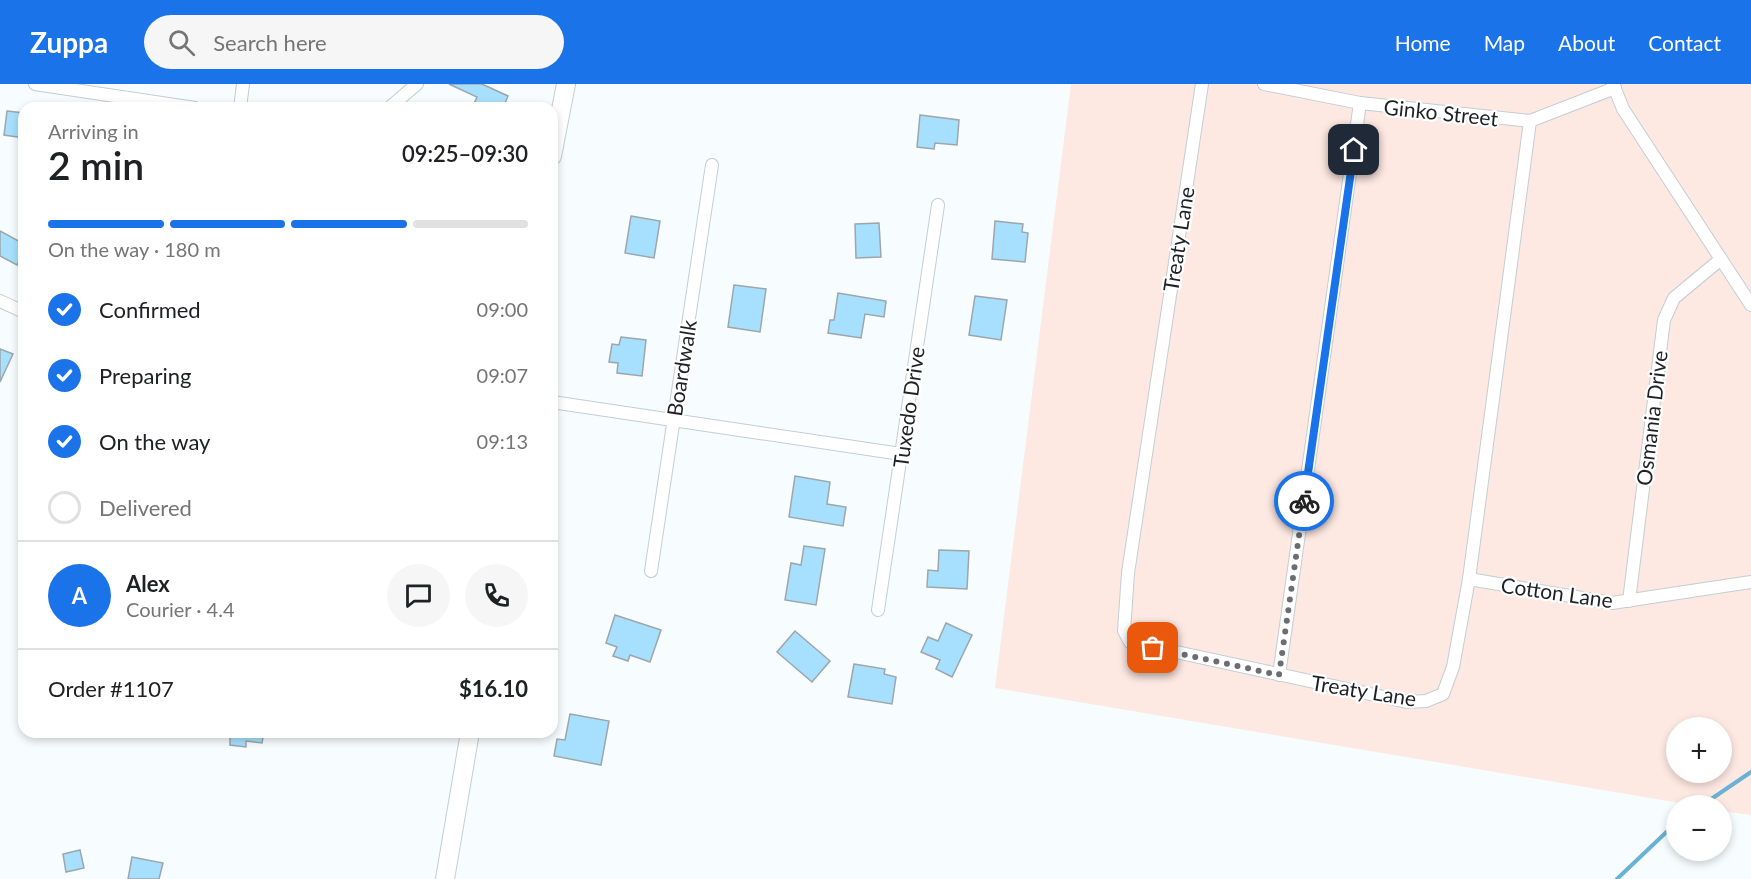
<!DOCTYPE html>
<meta charset="utf-8">
<style>
:root{--surface:#fff;--page:#f6f6f6;--text:#202124;--muted:#757577;--line:#e0e0e0;--accent:#1a73e8}
body{margin:0;font-family:Lato,sans-serif;background:var(--page);color:var(--text);height:100vh;display:flex;flex-direction:column;font-size:22px;white-space:nowrap}
*{box-sizing:border-box;margin:0}
p{font-size:20px;color:var(--muted)}
.icon{flex:none;width:33px;height:33px;fill:none;stroke:currentColor;stroke-width:2;stroke-linecap:round;stroke-linejoin:round}
.map{position:relative;flex:1;overflow:hidden}
.sheet{position:absolute;left:18px;top:18px;width:540px;height:636px;display:flex;flex-direction:column;background:var(--surface);border-radius:18px;box-shadow:0 3px 9px #0003}
.sheet>*{flex:none}
.buttons{position:absolute;left:1666px;top:633px;display:grid;gap:12px}
.buttons a{display:grid;place-items:center;width:66px;height:66px;border-radius:50%;background:var(--surface);box-shadow:0 3px 9px #0003;font-size:30px}
.pin{position:absolute;display:grid;place-items:center;width:51px;height:51px;color:#fff;margin:-26px;border-radius:12px;box-shadow:0 3px 9px #0006}
.courier{position:absolute;display:grid;place-items:center;width:60px;height:60px;margin:-30px;border:4px solid #1a73e8;border-radius:50%;background:#fff;color:#222;box-shadow:0 2px 8px #0007}
.overview em{font-style:normal;font-weight:600}
.overview div{display:flex;flex-direction:column-reverse}
.overview{display:flex;align-items:center;justify-content:space-between;height:102px;padding:0 30px}
h1{font-size:39px;font-weight:600;line-height:45px}
.bar{display:grid;grid-template-columns:repeat(4,1fr);gap:9px 6px;align-content:center;height:72px;padding:0 30px}
.bar i{height:8px;border-radius:4px;background:var(--line)}
.bar .selected{background:var(--accent)}
.bar p{grid-column:span 4}
.line{display:flex;align-items:center;gap:15px;padding:0 30px;border-top:2px solid var(--line)}
.line div{flex:1}
.round{display:grid;place-items:center;flex:none;width:63px;height:63px;border-radius:32px;background:var(--page)}
ol{padding:0 30px;list-style:none}
li{display:flex;align-items:center;gap:18px;height:66px}
li p{margin-inline-start:auto}
li .icon{padding:6px;border-radius:50%;background:var(--accent);color:#fff;stroke-width:4}
li:last-child{color:var(--muted)}
li i{width:33px;height:33px;border:3px solid var(--line);border-radius:50%}
header{display:flex;align-items:center;gap:36px;box-sizing:border-box;height:84px;padding:0 30px;background:var(--accent);color:#fff}
header strong{font-size:28px}
nav{display:flex;gap:33px;margin-inline-start:auto;font-size:21px}
.search{width:420px;height:54px;background:var(--page);display:flex;align-items:center;gap:15px;box-sizing:border-box;padding:0 21px;border-radius:33px;color:var(--muted);font-size:22px}
.map>svg:first-child{display:block}
</style>
<header>
<strong>Zuppa</strong>
<div class="search"><svg class="icon" aria-label="search" viewBox="0 0 24 24"><circle cx="10" cy="10" r="6"/><path d="M15 15l6 6"/></svg>Search here</div>
<nav><a>Home</a><a>Map</a><a>About</a><a>Contact</a></nav>
</header>
<div class="map">
<svg width="1751" height="795" viewBox="0 0 1751 795">
<rect width="100%" height="100%" fill="#f7fcfe"/>
<path fill="#fde8e2" fill-rule="evenodd" d="M 1071,0 L 1751,0 L 1751,731 L 1722,727 L 1722,722 L 1692,721 L 995,604 ZM 1677,644 L 1722,644 L 1722,688 L 1677,688 Z"/>
<g fill="none" stroke-linecap="round" stroke-linejoin="round">
<g stroke="#69b1d5" stroke-width="4">
<path d="M 1701,722 L 1751,688"/>
<path d="M 1617,795 L 1677,738"/>
</g>
</g>
<g fill="#a7e0fe" stroke="#9ca6ab" stroke-width="1.5">
<path d="M 449,0 L 482,0 L 508,12 L 503,24 L 472,24 L 477,13 Z"/>
<path d="M 7,27 L 24,29 L 24,54 L 4,51 Z"/>
<path d="M 920,31 L 959,36 L 957,61 L 935,59 L 934,65 L 917,63 Z"/>
<path d="M 631,132 L 660,137 L 654,174 L 625,169 Z"/>
<path d="M 995,137 L 1023,140 L 1022,148 L 1028,149 L 1025,178 L 992,175 Z"/>
<path d="M 879,139 L 881,173 L 856,174 L 855,140 Z"/>
<path d="M 0,147 L 24,160 L 24,168 L 17,181 L 0,172 Z"/>
<path d="M 734,201 L 766,205 L 760,248 L 728,243 Z"/>
<path d="M 838,209 L 886,217 L 884,233 L 865,230 L 861,254 L 828,249 L 830,236 L 834,236 Z"/>
<path d="M 975,212 L 1007,216 L 1001,256 L 969,251 Z"/>
<path d="M 621,253 L 646,256 L 642,292 L 617,289 L 618,279 L 609,278 L 612,260 L 619,261 Z"/>
<path d="M 0,265 L 13,270 L 0,298 Z"/>
<path d="M 795,392 L 830,398 L 827,420 L 846,423 L 843,442 L 789,433 Z"/>
<path d="M 804,462 L 825,465 L 816,521 L 785,516 L 791,479 L 801,481 Z"/>
<path d="M 939,466 L 969,467 L 967,505 L 927,503 L 928,486 L 938,487 Z"/>
<path d="M 615,531 L 661,546 L 650,578 L 630,571 L 628,577 L 613,572 L 617,563 L 606,559 Z"/>
<path d="M 946,539 L 972,551 L 952,593 L 936,585 L 940,576 L 921,568 L 928,553 L 938,557 Z"/>
<path d="M 795,547 L 830,577 L 812,598 L 777,568 Z"/>
<path d="M 854,580 L 885,585 L 884,590 L 896,593 L 892,620 L 848,613 Z"/>
<path d="M 570,630 L 609,637 L 601,681 L 554,672 L 557,655 L 565,656 Z"/>
<path d="M 230,648 L 264,648 L 262,659 L 246,657 L 246,663 L 230,661 Z"/>
<path d="M 80,766 L 84,784 L 66,788 L 63,770 Z"/>
<path d="M 132,773 L 163,779 L 159,795 L 128,795 Z"/>
</g>
<g fill="none" stroke-linecap="round" stroke-linejoin="round">
<g stroke="#c3ced3" stroke-width="14">
<g id="street">
<path d="M 35,0 L 195,24"/>
<path d="M 1202,0 L 1128,489 L 1124,547 L 1130,558 L 1407,618 L 1426,617 L 1443,610 L 1453,583 L 1469,495 L 1530,37"/>
<path d="M 1264,0 L 1360,19 L 1530,37 L 1615,4"/>
<path d="M 1613,0 L 1623,25 L 1751,221"/>
<path d="M 240,24 L 243,0"/>
<path d="M 389,24 L 417,0"/>
<path d="M 0,217 L 24,228"/>
<path d="M 552,318 L 901,370"/>
<path d="M 651,487 L 712,81"/>
<path d="M 1469,495 L 1612,519 L 1751,498"/>
<path d="M 1629,517 L 1664,236 L 1674,214 L 1721,175"/>
<path d="M 878,526 L 938,121"/>
<path d="M 1279,591 L 1360,19"/>
</g>
</g>
<g stroke="#c3ced3" stroke-width="20">
<g id="secondary">
<path d="M 552,72 L 566,0"/>
<path d="M 445,795 L 470,648"/>
</g>
</g>
<use href="#street" stroke="#fff" stroke-width="12"/>
<use href="#secondary" stroke="#fff" stroke-width="18"/>
</g>
<g fill="none" stroke-linecap="round" stroke-linejoin="round">
<path stroke="#6a6e70" stroke-width="6" stroke-dasharray="0 10.8" d="M 1153,564 L 1279,591 L 1304,417"/>
<path stroke="#1a73e8" stroke-width="8" d="M 1304,417 L 1354,66"/>
</g>
<g text-anchor="middle" dominant-baseline="central" stroke-width="4.5" stroke-linejoin="round" paint-order="stroke">
<g font-size="21" fill="#1e2224" stroke="#fff">
<text transform="translate(1441 28) rotate(6)">Ginko Street</text>
<text transform="translate(1178 155) rotate(-81)">Treaty Lane</text>
<text transform="translate(681 284) rotate(-81)">Boardwalk</text>
<text transform="translate(908 323) rotate(-82)">Tuxedo Drive</text>
<text transform="translate(1651 334) rotate(-83)">Osmania Drive</text>
<text transform="translate(1557 508) rotate(8)">Cotton Lane</text>
<text transform="translate(1364 606) rotate(9)">Treaty Lane</text>
</g>
</g>
</svg>
<div class="buttons">
<a>+</a>
<a>−</a>
</div>
<div class="pin" style="left:1153px;top:564px;background:#ea580c"><svg class="icon" aria-label="bag" viewBox="0 0 24 24"><path d="M5 8h14l-1 12H6zM9 8a3 3 0 0 1 6 0"/></svg></div>
<div class="pin" style="left:1354px;top:66px;background:#1f2937"><svg class="icon" aria-label="home" viewBox="0 0 24 24"><path d="M3 11l9-7 9 7M6 9v11h12V9"/></svg></div>
<div class="courier" style="left:1304px;top:417px"><svg class="icon" aria-label="bike" viewBox="0 0 24 24"><circle cx="6" cy="16" r="4"/><circle cx="18" cy="16" r="4"/><path d="M6 16l4-8h5l3 8M10 8l3 8H6M13 5h3"/></svg></div>
<section class="sheet">
<div class="overview"><div><h1>2 min</h1><p>Arriving in</p></div><em>09:25–09:30</em></div>
<div class="bar"><i class="selected"></i><i class="selected"></i><i class="selected"></i><i></i><p>On the way · 180 m</p></div>
<ol>
<li><svg class="icon" aria-label="check" viewBox="0 0 24 24"><path d="M5 12l5 5 9-10"/></svg>Confirmed<p>09:00</p></li>
<li><svg class="icon" aria-label="check" viewBox="0 0 24 24"><path d="M5 12l5 5 9-10"/></svg>Preparing<p>09:07</p></li>
<li><svg class="icon" aria-label="check" viewBox="0 0 24 24"><path d="M5 12l5 5 9-10"/></svg>On the way<p>09:13</p></li>
<li><i></i>Delivered</li>
</ol>
<div class="line" style="height:108px"><b class="round" style="background:var(--accent);color:#fff">A</b><div><b>Alex</b><p>Courier · 4.4</p></div><a class="round"><svg class="icon" aria-label="chat" viewBox="0 0 24 24"><path d="M4 5h16v11H9l-5 4z"/></svg></a><a class="round"><svg class="icon" aria-label="phone" viewBox="0 0 24 24"><path d="M5 4h4l2 5-3 2q2 4 5 5l2-3 5 2v4C11 20 4 13 5 4z"/></svg></a></div>
<div class="line" style="height:78px"><div>Order #1107</div><b>$16.10</b></div>
</section>
</div>
